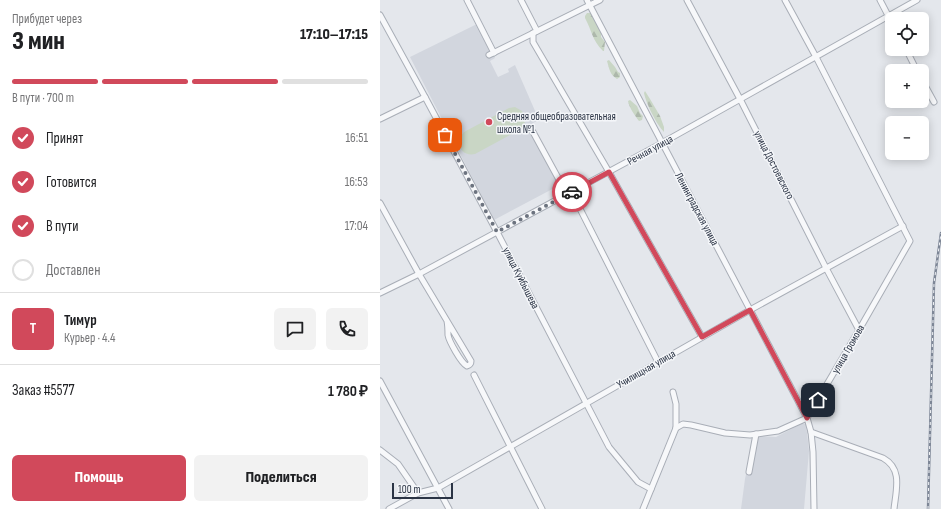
<!DOCTYPE html>
<html lang="ru">
<meta charset="utf-8">
<style>
:root{--surface:#fff;--page:#f2f2f2;--text:#202124;--muted:#757577;--line:#e0e0e0;--accent:#d1495b}
body{margin:0;font-family:"Sofia Sans Condensed",sans-serif;background:var(--page);color:var(--text);height:100vh;display:flex;flex-direction:column;font-size:15px;white-space:nowrap}
*{box-sizing:border-box;margin:0}
p{font-size:13px;color:var(--muted)}
.icon{flex:none;width:22px;height:22px;fill:none;stroke:currentColor;stroke-width:2;stroke-linecap:round;stroke-linejoin:round}
.map{position:relative;flex:1;overflow:hidden}
.drawer{display:flex;flex-direction:column;background:var(--surface);width:380px}
.drawer>*{flex:none}
.buttons{position:absolute;left:505px;top:12px;display:grid;gap:8px}
.buttons a{display:grid;place-items:center;width:44px;height:44px;border-radius:6px;background:var(--surface);box-shadow:0 2px 10px #0003;font-size:20px}
.scale{position:absolute;left:12px;bottom:10px;width:61px;box-sizing:border-box;padding-left:4px;border:2px solid #2b3445;border-top:0;font-size:11px;line-height:14px;white-space:nowrap;color:#2b3445;-webkit-text-stroke:3px #f4f6f9;paint-order:stroke}
.pin{position:absolute;display:grid;place-items:center;width:34px;height:34px;color:#fff;margin:-17px;border-radius:8px;box-shadow:0 2px 6px #0006}
.courier{position:absolute;display:grid;place-items:center;width:40px;height:40px;margin:-20px;border:3px solid #d1495b;border-radius:50%;background:#fff;color:#222;box-shadow:0 1px 5px #0007}
.overview em{font-style:normal;font-weight:800}
.overview div{display:flex;flex-direction:column-reverse}
.overview{display:flex;align-items:center;justify-content:space-between;height:68px;padding:0 12px}
h1{font-size:26px;font-weight:800;line-height:30px}
.bar{display:grid;grid-template-columns:repeat(4,1fr);gap:6px 4px;align-content:center;height:48px;padding:0 12px}
.bar i{height:5px;border-radius:3px;background:var(--line)}
.bar .on{background:var(--accent)}
.bar p{grid-column:span 4}
.line{display:flex;align-items:center;gap:10px;padding:0 12px;border-top:1px solid var(--line)}
.line div{flex:1}
.round{display:grid;place-items:center;flex:none;width:42px;height:42px;border-radius:6px;background:var(--page)}
ol{padding:0 12px;list-style:none}
li{display:flex;align-items:center;gap:12px;height:44px}
li p{margin-inline-start:auto}
li .icon{padding:4px;border-radius:50%;background:var(--accent);color:#fff;stroke-width:4}
li:last-child{color:var(--muted)}
li i{width:22px;height:22px;border:2px solid var(--line);border-radius:50%}
.cta{display:flex;gap:8px;margin-top:auto;padding:8px 12px}
.cta a{flex:1;height:46px;border-radius:6px;background:var(--accent);color:#fff;font-size:16px;font-weight:800;line-height:46px;text-align:center}
.cta a+a{background:var(--page);color:var(--text)}
main{display:flex;flex:1;min-height:0}
.map>svg:first-child{display:block}
</style>
<main>
<section class="drawer">
<div class="overview"><div><h1>3 мин</h1><p>Прибудет через</p></div><em>17:10–17:15</em></div>
<div class="bar"><i class="on"></i><i class="on"></i><i class="on"></i><i></i><p>В пути · 700 m</p></div>
<ol>
<li><svg class="icon" aria-label="check" viewBox="0 0 24 24"><path d="M5 12l5 5 9-10"/></svg>Принят<p>16:51</p></li>
<li><svg class="icon" aria-label="check" viewBox="0 0 24 24"><path d="M5 12l5 5 9-10"/></svg>Готовится<p>16:53</p></li>
<li><svg class="icon" aria-label="check" viewBox="0 0 24 24"><path d="M5 12l5 5 9-10"/></svg>В пути<p>17:04</p></li>
<li><i></i>Доставлен</li>
</ol>
<div class="line" style="height:72px"><b class="round" style="background:var(--accent);color:#fff">Т</b><div><b>Тимур</b><p>Курьер · 4.4</p></div><a class="round"><svg class="icon" aria-label="chat" viewBox="0 0 24 24"><path d="M4 5h16v11H9l-5 4z"/></svg></a><a class="round"><svg class="icon" aria-label="phone" viewBox="0 0 24 24"><path d="M5 4h4l2 5-3 2q2 4 5 5l2-3 5 2v4C11 20 4 13 5 4z"/></svg></a></div>
<div class="line" style="height:52px"><div>Заказ #5577</div><b>1 780 ₽</b></div>
<div class="cta"><a>Помощь</a><a>Поделиться</a></div>
</section>
<div class="map">
<svg width="561" height="509" viewBox="0 0 561 509">
<defs>
<pattern id="forest-firs" width="22" height="20" patternUnits="userSpaceOnUse"><rect width="22" height="20" fill="#c9d6c5"/><path d="M5 1l3.5 6h-7zM16 11l3.5 6h-7z" fill="#adb8ab"/></pattern>
</defs>
<rect width="100%" height="100%" fill="#e4e7ec"/>
<g fill="#d2d6de">
<path d="M 97,24 L 115,58 L 110,61 L 118,77 L 129,72 L 128,69 L 135,65 L 159,120 L 149,125 L 180,185 L 114,220 L 30,57 Z"/>
<path d="M 421,424 L 426,424 L 429,451 L 424,509 L 361,509 L 365,479 L 373,442 L 377,443 L 377,436 L 396,437 Z"/>
</g>
<g fill="url(#forest-firs)">
<path d="M 207,13 L 211,13 L 215,19 L 221,33 L 221,37 L 225,42 L 224,51 L 223,51 C 212,40 212,31 205,18 L 205,16 Z"/>
<path d="M 229,60 L 235,67 L 238,72 L 240,73 L 240,77 L 237,79 C 230,75 229,68 227,61 Z"/>
<path d="M 265,91 L 270,99 L 280,116 L 284,127 L 284,132 C 276,124 266,103 264,93 Z"/>
<path d="M 250,100 L 257,106 L 260,113 L 263,116 L 262,120 L 259,121 C 255,116 249,107 248,101 Z"/>
</g>
<path fill="#c9d6c5" d="M 135,107 L 142,111 L 145,116 L 145,122 L 143,127 L 141,129 L 95,154 C 81,157 74,143 84,132 L 129,108 Z"/>
<g fill="none" stroke-linecap="round" stroke-linejoin="round">
<g stroke="#a9aeb7" stroke-width="7">
<g id="minor">
<path d="M 87,0 L 114,53"/>
<path d="M 141,0 L 157,31"/>
<path d="M 207,0 L 427,418 L 431,432 L 433,452 L 434,509"/>
<path d="M 307,0 L 360,99 L 446,268 L 479,330"/>
<path d="M 405,0 L 436,57 L 530,241 L 479,330 L 427,418"/>
<path d="M 500,0 L 512,23"/>
<path d="M 0,15 L 45,97 L 117,232 L 229,447 L 258,482 L 271,489"/>
<path d="M 153,33 L 153,42 L 229,172 L 322,337"/>
<path d="M 526,49 L 537,71"/>
<path d="M 109,55 L 220,0"/>
<path d="M 542,80 L 554,102"/>
<path d="M 0,119 L 45,97"/>
<path d="M 153,132 L 183,187 L 188,194 L 195,199 L 278,362"/>
<path d="M 0,203 L 39,274 L 91,361 C 91,364 90,365 87,366 C 81,363 69,341 68,335 C 68,331 68,326 67,321"/>
<path d="M 0,293 L 39,274 L 282,143 L 537,0"/>
<path d="M 94,375 L 162,509"/>
<path d="M 0,381 L 69,509"/>
<path d="M 296,428 L 303,424 L 311,425 L 345,433 L 370,435 L 398,431 L 427,418"/>
<path d="M 431,432 L 503,458 C 523,469 516,490 514,509"/>
<path d="M 0,450 L 18,464 L 38,493"/>
<path d="M 369,472 L 376,434"/>
<path d="M 9,509 L 38,493 L 58,488 L 370,310 L 523,226"/>
<path d="M 263,509 L 296,428 L 296,404 L 293,392"/>
</g>
</g>
<use href="#minor" stroke="#f7f8fa" stroke-width="5"/>
<g stroke="#7d8696" stroke-width="2.5">
<path id="rail" d="M 548,509 L 554,283 L 561,233"/>
</g>
<use href="#rail" stroke="#f4f6f9" stroke-width="1" stroke-dasharray="3" stroke-linecap="butt"/>
</g>
<g fill="none" stroke-linecap="round" stroke-linejoin="round">
<path stroke="#6c737f" stroke-width="4" stroke-dasharray="0 7.2" d="M 65,135 L 117,232 L 192,192"/>
<path stroke="#d1495b" stroke-width="5" d="M 192,192 L 229,172 L 322,337 L 370,310 L 427,418 L 438,400"/>
</g>
<circle fill="#d1495b" stroke="#f4f6f9" stroke-width="1.5" cx="109" cy="122" r="4"/>
<g text-anchor="middle" dominant-baseline="central" stroke-width="3" stroke-linejoin="round" paint-order="stroke">
<g font-size="11" fill="#2b3445" stroke="#f4f6f9" text-anchor="start">
<text x="117" y="116">Средняя общеобразовательная<tspan x="117" dy="13">школа №1</tspan></text>
</g>
<g font-size="11" fill="#2b3445" stroke="#f4f6f9">
<text transform="translate(270 150) rotate(-29)">Речная улица</text>
<text transform="translate(394 165) rotate(63)">улица Достоевского</text>
<text transform="translate(317 209) rotate(62)">Ленинградская улица</text>
<text transform="translate(141 278) rotate(63)">улица Куйбышева</text>
<text transform="translate(468 349) rotate(-60)">улица Громова</text>
<text transform="translate(266 369) rotate(-30)">Училищная улица</text>
</g>
</g>
</svg>
<div class="buttons">
<a><svg class="icon" aria-label="locate" viewBox="0 0 24 24"><circle cx="12" cy="12" r="6"/><path d="M12 2v4M12 18v4M2 12h4M18 12h4"/></svg></a>
<a>+</a>
<a>−</a>
</div>
<div class="scale">100 m</div>
<div class="pin" style="left:65px;top:135px;background:#ea580c"><svg class="icon" aria-label="bag" viewBox="0 0 24 24"><path d="M5 8h14l-1 12H6zM9 8a3 3 0 0 1 6 0"/></svg></div>
<div class="pin" style="left:438px;top:400px;background:#1f2937"><svg class="icon" aria-label="home" viewBox="0 0 24 24"><path d="M3 11l9-7 9 7M6 9v11h12V9"/></svg></div>
<div class="courier" style="left:192px;top:192px"><svg class="icon" aria-label="car" viewBox="0 0 24 24"><path d="M5 17H2v-5l4-1 3-4h7l3 4 3 1v5h-3M9 17h6M6 11h13"/><circle cx="7" cy="17" r="2"/><circle cx="17" cy="17" r="2"/></svg></div>
</div>
</main>
